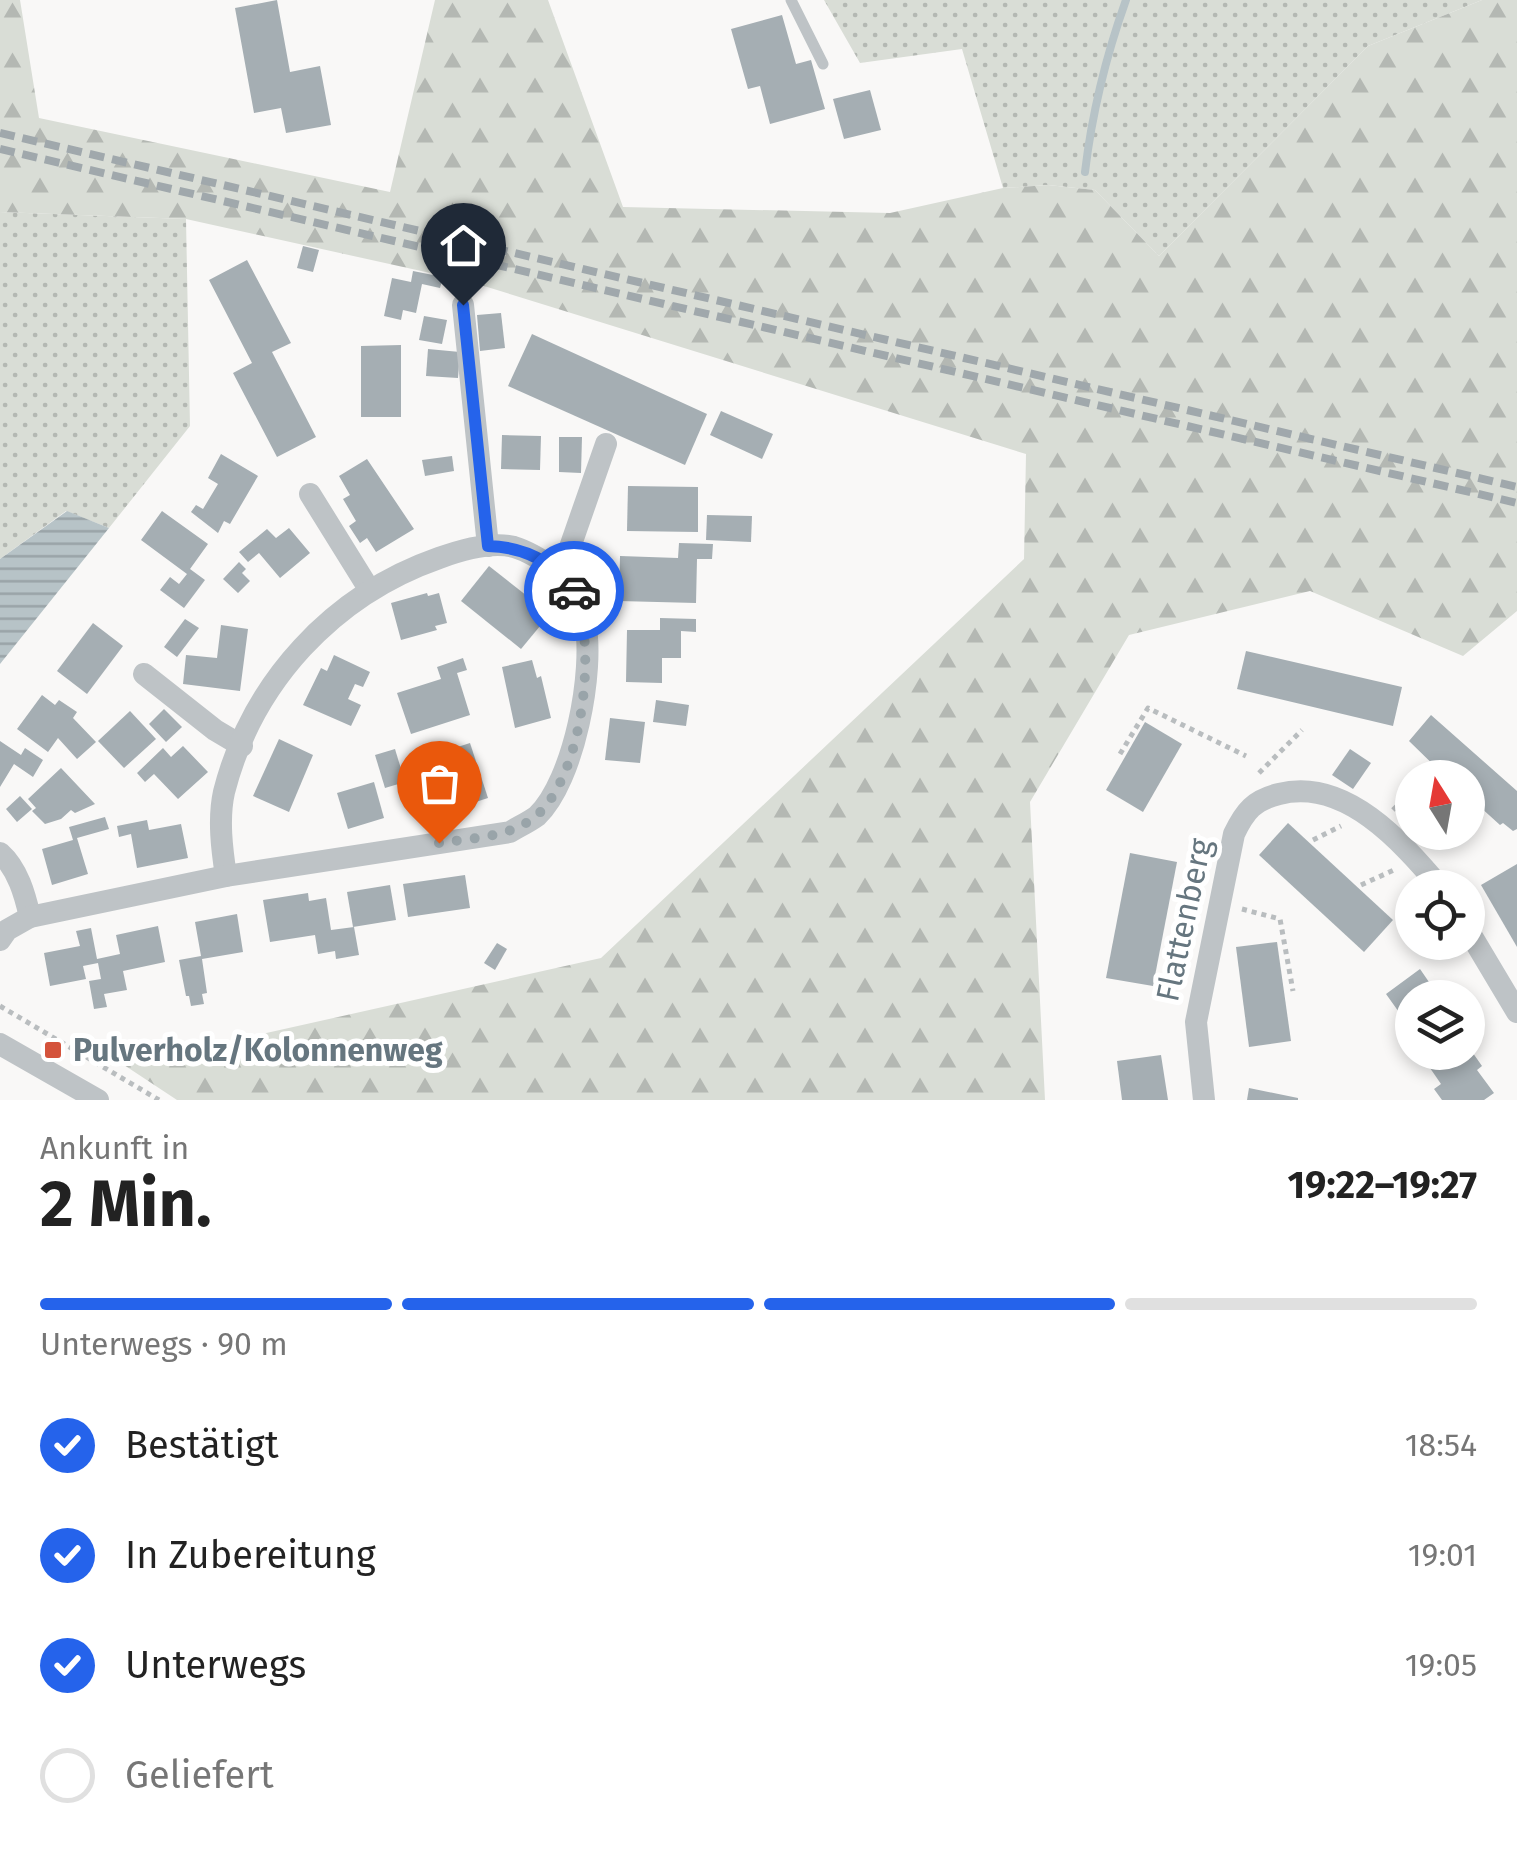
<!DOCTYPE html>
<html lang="de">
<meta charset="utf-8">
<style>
:root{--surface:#fff;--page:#f6f6f6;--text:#222;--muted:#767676;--line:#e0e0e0;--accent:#2563eb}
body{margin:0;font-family:"Fira Sans",sans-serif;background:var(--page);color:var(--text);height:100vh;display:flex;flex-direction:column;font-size:38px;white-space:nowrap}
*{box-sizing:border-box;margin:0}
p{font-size:32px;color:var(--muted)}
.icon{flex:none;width:55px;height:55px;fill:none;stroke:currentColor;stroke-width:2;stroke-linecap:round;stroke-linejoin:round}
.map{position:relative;height:1100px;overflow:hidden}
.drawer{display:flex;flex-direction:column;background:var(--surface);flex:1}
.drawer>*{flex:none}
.needle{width:65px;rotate:349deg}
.buttons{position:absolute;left:1395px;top:760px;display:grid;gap:20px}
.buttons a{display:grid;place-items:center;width:90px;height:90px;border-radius:50%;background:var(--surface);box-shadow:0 5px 15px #0003;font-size:50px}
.pin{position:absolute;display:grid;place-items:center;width:85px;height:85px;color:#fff;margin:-102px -42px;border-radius:50% 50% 50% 0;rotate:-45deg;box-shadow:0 0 10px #0007}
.pin .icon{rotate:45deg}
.courier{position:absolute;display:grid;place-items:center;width:100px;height:100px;margin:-50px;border:8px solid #2563eb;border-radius:50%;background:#fff;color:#222;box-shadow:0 2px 12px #0007}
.overview em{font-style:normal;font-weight:700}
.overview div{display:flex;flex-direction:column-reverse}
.overview{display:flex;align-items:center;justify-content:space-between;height:170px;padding:0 40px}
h1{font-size:65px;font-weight:700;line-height:75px}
.bar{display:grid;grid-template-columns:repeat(4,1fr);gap:15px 10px;align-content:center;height:120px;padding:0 40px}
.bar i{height:12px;border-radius:8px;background:var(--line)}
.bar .on{background:var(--accent)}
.bar p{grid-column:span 4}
ol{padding:0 40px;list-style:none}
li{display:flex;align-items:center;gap:30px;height:110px}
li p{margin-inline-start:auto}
li .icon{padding:10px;border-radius:50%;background:var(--accent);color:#fff;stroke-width:4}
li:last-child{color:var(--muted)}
li i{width:55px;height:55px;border:5px solid var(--line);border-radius:50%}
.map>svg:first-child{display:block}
</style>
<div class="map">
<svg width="1517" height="1100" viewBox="0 0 1517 1100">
<defs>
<pattern id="grass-dots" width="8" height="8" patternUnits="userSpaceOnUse" patternTransform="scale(2.5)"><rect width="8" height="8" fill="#d9ddd6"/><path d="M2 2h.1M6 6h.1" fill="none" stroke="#b4b8b3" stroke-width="1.8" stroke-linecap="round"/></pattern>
<pattern id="forest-firs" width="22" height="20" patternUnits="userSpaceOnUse" patternTransform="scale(2.5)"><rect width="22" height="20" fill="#d9ddd6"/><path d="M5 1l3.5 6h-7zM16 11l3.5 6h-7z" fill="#b4b8b3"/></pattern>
<pattern id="water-rules" width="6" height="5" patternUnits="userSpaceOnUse" patternTransform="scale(2.5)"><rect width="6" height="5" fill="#b7c3c7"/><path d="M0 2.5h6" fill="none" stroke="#99a3a7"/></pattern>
</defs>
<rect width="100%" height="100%" fill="#f9f8f7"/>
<g fill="url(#grass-dots)">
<path d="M 824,0 L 1482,0 L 1368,46 L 1159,256 L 1095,190 L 1048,185 L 1003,188 L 962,49 L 860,63 Z"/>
<path d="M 0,212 L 186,219 L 190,426 L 109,528 L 66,511 L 0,559 Z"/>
</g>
<path fill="url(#forest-firs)" d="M 0,0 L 20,0 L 39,118 L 390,192 L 435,0 L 548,0 L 623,207 L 890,213 L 1003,188 L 1048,185 L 1095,190 L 1159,256 L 1368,46 L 1482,0 L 1517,0 L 1517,611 L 1463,656 L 1310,591 L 1129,635 L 1030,802 L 1045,1100 L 177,1100 L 124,1065 L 601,958 L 1024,559 L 1026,454 L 471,282 L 186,219 L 0,212 Z"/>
<path fill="url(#water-rules)" d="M 67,511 L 109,528 L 0,664 L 0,559 Z"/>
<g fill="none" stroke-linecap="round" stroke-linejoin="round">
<path stroke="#b7c3c7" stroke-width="8" d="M 1085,172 C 1092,113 1106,56 1126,0"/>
</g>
<g fill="#a5aeb3">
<path d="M 277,0 L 290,72 L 320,66 L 331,125 L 286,133 L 281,108 L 254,113 L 235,8 Z"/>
<path d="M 782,15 L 796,64 L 811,60 L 825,109 L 770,124 L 760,86 L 748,89 L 731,29 Z"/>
<path d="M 870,90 L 881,130 L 844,139 L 833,99 Z"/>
<path d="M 303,246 L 319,250 L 313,272 L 297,268 Z"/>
<path d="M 247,260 L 291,343 L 272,352 L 316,437 L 277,457 L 233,373 L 252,363 L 209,280 Z"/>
<path d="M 413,271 L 443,277 L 440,288 L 422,284 L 416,313 L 403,310 L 401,320 L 384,316 L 392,278 L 411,282 Z"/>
<path d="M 501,313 L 505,348 L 480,351 L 477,315 Z"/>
<path d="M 424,316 L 447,320 L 442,344 L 419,340 Z"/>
<path d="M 532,334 L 707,414 L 685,465 L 508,386 Z"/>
<path d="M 401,345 L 401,417 L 361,417 L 361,346 Z"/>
<path d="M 428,349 L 460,352 L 458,378 L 426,376 Z"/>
<path d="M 721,411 L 773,434 L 762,459 L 710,435 Z"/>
<path d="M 502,435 L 541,436 L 540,470 L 501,469 Z"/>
<path d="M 559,437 L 582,437 L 581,473 L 559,472 Z"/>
<path d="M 221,454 L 258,476 L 230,524 L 224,521 L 218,533 L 191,512 L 196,505 L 203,509 L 218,484 L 208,478 Z"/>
<path d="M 452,456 L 454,471 L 425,476 L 422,460 Z"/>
<path d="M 367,459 L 414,529 L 376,552 L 367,538 L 360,543 L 349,526 L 356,521 L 343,499 L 350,495 L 339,476 Z"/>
<path d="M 628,486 L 698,487 L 698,532 L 627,531 Z"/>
<path d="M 162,511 L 208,544 L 190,569 L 205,580 L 184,608 L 160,590 L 170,577 L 179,584 L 187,574 L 141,540 Z"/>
<path d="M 707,515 L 752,516 L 751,542 L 706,540 Z"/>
<path d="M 289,528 L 310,553 L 280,578 L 259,553 L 248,562 L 239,552 L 267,529 L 276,538 Z"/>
<path d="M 679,543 L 713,544 L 712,559 L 697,559 L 696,603 L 619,601 L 620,556 L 678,558 Z"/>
<path d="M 239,562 L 246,569 L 242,573 L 250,581 L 238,593 L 223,579 Z"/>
<path d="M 489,566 L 550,614 L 521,649 L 461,601 Z"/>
<path d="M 427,593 L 428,596 L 439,593 L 447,623 L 435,626 L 437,630 L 401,640 L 391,603 Z"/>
<path d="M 660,618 L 696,619 L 696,632 L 681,631 L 681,658 L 662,658 L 662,683 L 626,682 L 627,630 L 660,630 Z"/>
<path d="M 185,619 L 199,628 L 177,657 L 164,647 Z"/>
<path d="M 93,623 L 123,646 L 87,694 L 57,671 Z"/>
<path d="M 221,625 L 248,629 L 240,691 L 183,684 L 186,655 L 217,658 Z"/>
<path d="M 1246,651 L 1402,687 L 1393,726 L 1237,689 Z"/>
<path d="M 334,655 L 370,672 L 363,687 L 355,684 L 348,699 L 361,705 L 351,726 L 303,705 L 321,668 L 327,671 Z"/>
<path d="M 463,658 L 467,670 L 457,673 L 470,715 L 411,734 L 397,693 L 441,679 L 437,667 Z"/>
<path d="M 532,660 L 537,678 L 541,676 L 551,718 L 515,728 L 502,667 Z"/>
<path d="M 42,695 L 55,705 L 59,700 L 77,712 L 73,718 L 96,742 L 77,759 L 58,738 L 48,752 L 17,729 Z"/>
<path d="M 656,700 L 689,705 L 686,726 L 653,722 Z"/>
<path d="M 164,709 L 182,727 L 166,742 L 149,724 Z"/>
<path d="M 130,711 L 156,739 L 124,768 L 98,741 Z"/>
<path d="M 1431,715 L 1517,791 L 1517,829 L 1513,831 L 1503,823 L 1500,825 L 1468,796 L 1468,778 L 1447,778 L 1409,741 Z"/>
<path d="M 610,718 L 645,722 L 640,763 L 605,760 Z"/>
<path d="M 1145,722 L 1182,744 L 1143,812 L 1106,790 Z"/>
<path d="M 279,739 L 313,755 L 289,812 L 253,796 Z"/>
<path d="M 0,741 L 21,755 L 25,748 L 43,760 L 33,777 L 14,764 L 0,787 Z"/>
<path d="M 470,743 L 488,798 L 451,810 L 433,755 Z"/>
<path d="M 183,746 L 208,772 L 178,799 L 154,774 L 145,782 L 137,773 L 163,748 L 171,757 Z"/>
<path d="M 395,749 L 405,782 L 385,788 L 375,755 Z"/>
<path d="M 1350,749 L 1371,763 L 1353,789 L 1332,775 Z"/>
<path d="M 61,768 L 95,804 L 75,813 L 71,810 L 61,819 L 45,824 L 32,811 L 36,808 L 28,799 Z"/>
<path d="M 374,782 L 384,818 L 348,829 L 337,793 Z"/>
<path d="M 20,796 L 32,809 L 17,822 L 6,809 Z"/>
<path d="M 105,817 L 109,829 L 77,838 L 88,874 L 52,885 L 42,849 L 73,840 L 69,827 Z"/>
<path d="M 147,820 L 149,830 L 181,824 L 188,858 L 137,868 L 131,834 L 119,837 L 117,826 Z"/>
<path d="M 1288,823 L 1393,920 L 1364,952 L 1259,855 Z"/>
<path d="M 1130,853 L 1177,862 L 1153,986 L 1106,978 Z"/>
<path d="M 1517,864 L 1517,947 L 1481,885 Z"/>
<path d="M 465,875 L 470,908 L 408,917 L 403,884 Z"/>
<path d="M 390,885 L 396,920 L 353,927 L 347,892 Z"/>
<path d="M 308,893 L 309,901 L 326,898 L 331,930 L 354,927 L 359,955 L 336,959 L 335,951 L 318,954 L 315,935 L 270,942 L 263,900 Z"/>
<path d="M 237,914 L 243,952 L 202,959 L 207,993 L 202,994 L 204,1004 L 191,1006 L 189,996 L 186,996 L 179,960 L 201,956 L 195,922 Z"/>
<path d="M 158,926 L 165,962 L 123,971 L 127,990 L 104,994 L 107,1007 L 94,1009 L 89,981 L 101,979 L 98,963 L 83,966 L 86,979 L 50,986 L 44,953 L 80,946 L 76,931 L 91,928 L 97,959 L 120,954 L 116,935 Z"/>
<path d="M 1277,942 L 1291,1041 L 1249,1047 L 1236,947 Z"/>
<path d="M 497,943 L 507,949 L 495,970 L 484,963 Z"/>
<path d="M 1420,969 L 1440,998 L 1412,998 L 1412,1044 L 1400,1026 L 1406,1022 L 1386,994 Z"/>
<path d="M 1468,1046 L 1482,1066 L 1477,1070 L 1494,1093 L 1484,1100 L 1442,1100 L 1434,1089 L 1441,1084 L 1419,1052 L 1468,1052 Z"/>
<path d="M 1161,1055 L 1168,1100 L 1122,1100 L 1117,1061 Z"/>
<path d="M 1249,1088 L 1298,1098 L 1298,1100 L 1247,1100 Z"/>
</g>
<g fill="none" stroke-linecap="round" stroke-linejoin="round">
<g stroke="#b9bdbf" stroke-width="5" stroke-dasharray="5 5" stroke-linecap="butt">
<path d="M 1120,754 L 1148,708 L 1246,756"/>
<path d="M 1259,773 L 1302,730"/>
<path d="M 1393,810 L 1412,791"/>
<path d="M 1313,840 L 1341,826"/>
<path d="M 1435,844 L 1447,832"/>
<path d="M 1361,885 L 1396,869"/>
<path d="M 1242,909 L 1280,919 L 1293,991"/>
<path d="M 0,1006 L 159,1100"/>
</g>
<path stroke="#bec3c6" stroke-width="11" d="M 791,0 L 823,64"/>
<g stroke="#bec3c6" stroke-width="22">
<path d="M 463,305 L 488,546"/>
<path d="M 310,494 L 369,589"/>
<path d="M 144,674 L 215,730 L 242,746"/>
<path d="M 0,853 C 18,869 25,895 30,917"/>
<path d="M 226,876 C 222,850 218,819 224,792 C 252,682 333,595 439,558 C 461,550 491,541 514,547 C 531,552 547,563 561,573"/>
<path d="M 1468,930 L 1517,1012"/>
<path d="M 0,940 L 7,930 L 30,917 L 226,876 L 510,832 C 518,827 529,822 537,816 C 574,781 595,670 585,622 C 580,603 573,588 561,573 L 606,444"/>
<path d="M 0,1044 L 98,1100"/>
<path d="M 1204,1100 L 1196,1022 L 1234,834 C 1245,811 1254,800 1279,794 C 1345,777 1402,842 1441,888"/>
</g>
<g stroke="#a0a8ac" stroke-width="8" stroke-dasharray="15 8" stroke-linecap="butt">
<path d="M 0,133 L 1517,487"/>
<path d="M 0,149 L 1517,503"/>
</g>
</g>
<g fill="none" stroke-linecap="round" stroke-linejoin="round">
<path stroke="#99a4a9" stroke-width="10" stroke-dasharray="0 18" d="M 439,843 C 471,838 508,838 535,817 C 583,777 598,646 574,591"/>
<path stroke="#2563eb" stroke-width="12" d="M 463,305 L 488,546 C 524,547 553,561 574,591"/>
</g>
<rect fill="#d4533b" stroke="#fff" stroke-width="4" x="43" y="1040" width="20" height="20" rx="5"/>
<g text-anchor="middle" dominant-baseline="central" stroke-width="10" stroke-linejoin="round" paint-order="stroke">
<g font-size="32" fill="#66767f" stroke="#fff">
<text transform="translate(1184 920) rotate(-78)">Flattenberg</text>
</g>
<g font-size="32" font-weight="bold" fill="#66767f" stroke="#fff" text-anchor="start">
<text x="73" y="1050">Pulverholz/Kolonnenweg</text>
</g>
</g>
</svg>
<div class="buttons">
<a><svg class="needle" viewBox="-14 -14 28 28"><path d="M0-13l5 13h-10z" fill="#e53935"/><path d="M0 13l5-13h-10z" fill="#767676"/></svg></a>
<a><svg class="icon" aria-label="locate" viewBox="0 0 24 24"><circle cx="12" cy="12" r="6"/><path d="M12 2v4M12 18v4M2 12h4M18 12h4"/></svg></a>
<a><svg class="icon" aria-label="layers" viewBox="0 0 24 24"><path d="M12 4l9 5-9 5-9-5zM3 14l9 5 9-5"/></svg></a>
</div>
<div class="pin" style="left:439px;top:843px;background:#ea580c"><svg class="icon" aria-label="bag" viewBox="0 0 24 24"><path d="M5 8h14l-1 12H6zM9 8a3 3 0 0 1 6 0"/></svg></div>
<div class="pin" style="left:463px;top:305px;background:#1f2937"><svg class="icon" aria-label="home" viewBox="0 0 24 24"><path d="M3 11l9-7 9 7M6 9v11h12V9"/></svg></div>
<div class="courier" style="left:574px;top:591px"><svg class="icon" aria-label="car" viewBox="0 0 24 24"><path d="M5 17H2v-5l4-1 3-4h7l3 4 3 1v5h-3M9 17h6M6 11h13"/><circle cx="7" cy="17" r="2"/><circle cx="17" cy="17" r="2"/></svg></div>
</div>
<section class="drawer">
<div class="overview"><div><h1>2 Min.</h1><p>Ankunft in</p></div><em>19:22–19:27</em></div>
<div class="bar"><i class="on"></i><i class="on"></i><i class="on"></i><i></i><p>Unterwegs · 90 m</p></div>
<ol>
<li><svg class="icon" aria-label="check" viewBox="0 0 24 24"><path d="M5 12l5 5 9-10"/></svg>Bestätigt<p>18:54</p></li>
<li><svg class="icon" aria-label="check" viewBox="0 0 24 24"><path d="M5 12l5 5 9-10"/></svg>In Zubereitung<p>19:01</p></li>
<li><svg class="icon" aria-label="check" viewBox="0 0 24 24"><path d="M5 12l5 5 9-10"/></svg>Unterwegs<p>19:05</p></li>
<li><i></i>Geliefert</li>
</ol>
</section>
